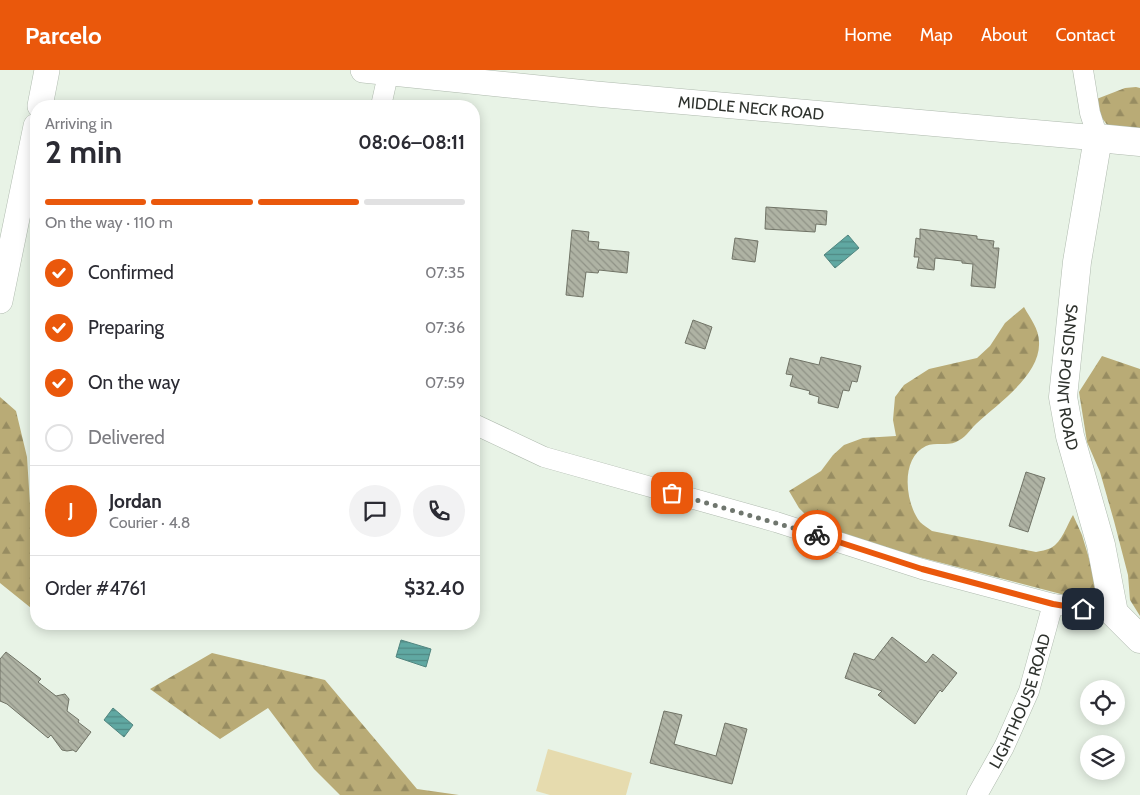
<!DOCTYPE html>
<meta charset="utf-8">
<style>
:root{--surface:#fff;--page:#f2f2f3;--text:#2b2b33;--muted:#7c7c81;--line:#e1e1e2;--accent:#ea580c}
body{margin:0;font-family:Cabin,sans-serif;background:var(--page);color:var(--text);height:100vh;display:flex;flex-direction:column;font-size:19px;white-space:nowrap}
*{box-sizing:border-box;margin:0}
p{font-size:16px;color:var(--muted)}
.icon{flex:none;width:28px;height:28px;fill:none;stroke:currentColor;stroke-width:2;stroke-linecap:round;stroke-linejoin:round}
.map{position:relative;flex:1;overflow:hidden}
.details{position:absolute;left:30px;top:30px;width:450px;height:530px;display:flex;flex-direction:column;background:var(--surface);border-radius:20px;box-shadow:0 2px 12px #0003}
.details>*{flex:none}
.controls{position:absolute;left:1080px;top:610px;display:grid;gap:10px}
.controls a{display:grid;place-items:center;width:45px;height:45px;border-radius:50%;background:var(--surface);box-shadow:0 2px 12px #0003;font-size:25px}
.pin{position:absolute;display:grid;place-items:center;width:42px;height:42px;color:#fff;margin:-21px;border-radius:10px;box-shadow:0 2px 8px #0006}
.courier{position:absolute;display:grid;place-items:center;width:50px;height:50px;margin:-25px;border:4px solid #ea580c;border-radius:50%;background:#fff;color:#222;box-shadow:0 1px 6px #0007}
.head em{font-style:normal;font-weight:700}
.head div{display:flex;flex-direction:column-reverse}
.head{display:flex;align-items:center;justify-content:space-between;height:85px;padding:0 15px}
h1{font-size:32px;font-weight:700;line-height:38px}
.bar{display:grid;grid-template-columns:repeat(4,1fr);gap:8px 5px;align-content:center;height:60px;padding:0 15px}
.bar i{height:6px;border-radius:4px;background:var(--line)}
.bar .selected{background:var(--accent)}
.bar p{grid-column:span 4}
.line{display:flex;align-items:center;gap:12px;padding:0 15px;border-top:1px solid var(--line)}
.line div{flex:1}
.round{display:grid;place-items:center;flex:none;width:52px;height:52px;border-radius:26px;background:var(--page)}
ol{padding:0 15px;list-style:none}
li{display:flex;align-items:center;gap:15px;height:55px}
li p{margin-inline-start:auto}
li .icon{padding:5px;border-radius:50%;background:var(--accent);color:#fff;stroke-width:4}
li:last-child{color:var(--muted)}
li i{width:28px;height:28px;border:2px solid var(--line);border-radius:50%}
header{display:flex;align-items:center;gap:30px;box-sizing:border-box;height:70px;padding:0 25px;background:var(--accent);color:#fff}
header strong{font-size:24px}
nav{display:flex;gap:28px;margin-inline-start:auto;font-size:18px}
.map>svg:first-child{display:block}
</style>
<header>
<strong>Parcelo</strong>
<nav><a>Home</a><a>Map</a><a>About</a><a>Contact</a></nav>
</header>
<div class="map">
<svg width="1140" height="725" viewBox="0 0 1140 725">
<defs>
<pattern id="forest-firs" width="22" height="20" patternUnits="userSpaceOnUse" patternTransform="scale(1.25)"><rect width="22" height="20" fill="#b9ab76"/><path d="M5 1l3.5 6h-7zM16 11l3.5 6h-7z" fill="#978c61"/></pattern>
<pattern id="water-rules" width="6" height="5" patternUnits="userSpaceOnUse" patternTransform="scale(1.25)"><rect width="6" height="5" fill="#60a8a2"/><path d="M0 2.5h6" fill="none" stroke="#508984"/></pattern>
<pattern id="building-back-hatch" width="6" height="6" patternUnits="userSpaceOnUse" patternTransform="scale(1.25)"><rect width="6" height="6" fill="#afb3a4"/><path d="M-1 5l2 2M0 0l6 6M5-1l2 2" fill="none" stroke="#8f9286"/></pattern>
</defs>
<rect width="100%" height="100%" fill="#e8f3e6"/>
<g fill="url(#forest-firs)">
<path d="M 1136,17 L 1140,18 L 1140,66 L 1108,56 L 1099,44 L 1094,30 L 1125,18 Z"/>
<path d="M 1024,237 C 1030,248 1039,259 1039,272 C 1041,305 997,334 976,354 C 969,361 965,368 956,372 C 947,376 935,372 926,376 C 900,388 905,433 920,452 C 923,455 928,458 932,461 L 1036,482 C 1040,481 1047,480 1051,478 C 1062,472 1067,455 1073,445 L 1082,465 L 1103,535 L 865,473 L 812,451 L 799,438 L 789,421 L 821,401 L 833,385 L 844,375 L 863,368 L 896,366 L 893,350 L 895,327 L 904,315 L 929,299 L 977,288 L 990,276 L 1005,253 Z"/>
<path d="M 1102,286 L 1140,299 L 1140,546 L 1130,530 L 1128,505 L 1114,451 L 1100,402 L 1087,372 L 1079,322 Z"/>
<path d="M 0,327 L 16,341 L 27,387 L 33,482 L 36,489 L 36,542 L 0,513 Z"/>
<path d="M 212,583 L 325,610 L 417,719 L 459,725 L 340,725 L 314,699 L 268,638 L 220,669 L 150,619 Z"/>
</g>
<path fill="#e6dbae" d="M 548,679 L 632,703 L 626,725 L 550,725 L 536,721 Z"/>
<g fill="url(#water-rules)" stroke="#51857f">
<path d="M 848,165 L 859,178 L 835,198 L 824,185 Z"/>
<path d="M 401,570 L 431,579 L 426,597 L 396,587 Z"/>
<path d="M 113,638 L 133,655 L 124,667 L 104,650 Z"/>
</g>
<g fill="url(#building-back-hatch)" stroke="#707366">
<path d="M 766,137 L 827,141 L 826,155 L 816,154 L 815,162 L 765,159 Z"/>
<path d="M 920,159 L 977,166 L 977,169 L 994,171 L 993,178 L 999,178 L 995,218 L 971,216 L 973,194 L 962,193 L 962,191 L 935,188 L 934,200 L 917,198 L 919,187 L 914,187 L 916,168 L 920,169 Z"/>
<path d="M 572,160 L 589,162 L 588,171 L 599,172 L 598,179 L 629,182 L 627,203 L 599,200 L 598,203 L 586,202 L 583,227 L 566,225 Z"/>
<path d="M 735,168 L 758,171 L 755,192 L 732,189 Z"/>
<path d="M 693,250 L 712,257 L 705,279 L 685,273 Z"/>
<path d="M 821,287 L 861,296 L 857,312 L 852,311 L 849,321 L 843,320 L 838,338 L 818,333 L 819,327 L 809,324 L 810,321 L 790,316 L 793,305 L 786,304 L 790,288 L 819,295 Z"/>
<path d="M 1026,402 L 1045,408 L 1028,462 L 1009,456 Z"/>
<path d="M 892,567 L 926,593 L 933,584 L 957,603 L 942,622 L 940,620 L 915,654 L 878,625 L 882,621 L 845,608 L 854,583 L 874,590 Z"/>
<path d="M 6,582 L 41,609 L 38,612 L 56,626 L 65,624 L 69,629 L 67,641 L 79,650 L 78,652 L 91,662 L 76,682 L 73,680 L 67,681 L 62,680 L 51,665 L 48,668 L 7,634 L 0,631 L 0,589 Z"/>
<path d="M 664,641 L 682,645 L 674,674 L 716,686 L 725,653 L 747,659 L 732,714 L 650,693 Z"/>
</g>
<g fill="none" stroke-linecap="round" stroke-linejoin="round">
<g stroke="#afbaae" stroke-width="21">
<g id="minor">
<path d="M 1083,0 L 1090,43 L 1098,68"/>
<path d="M 381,36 L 389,0"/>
<path d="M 474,354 L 544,387 L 776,452 L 922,499 L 1053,534 L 1114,543"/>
<path id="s1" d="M 977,725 L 1004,677 L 1029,621 L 1053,534"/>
</g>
</g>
<g stroke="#afbaae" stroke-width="26">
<g id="tertiary">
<path id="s2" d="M 363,0 L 596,24 L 1098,68"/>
<path d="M 40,36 L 47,0"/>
<path d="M 0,231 L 36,56"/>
</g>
</g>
<g stroke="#afbaae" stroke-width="29">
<g id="secondary">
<path id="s3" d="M 1140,72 L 1098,68 L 1077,192 L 1063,327 L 1070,366 L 1101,475 L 1114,543 L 1140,569"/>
</g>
</g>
<use href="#minor" stroke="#fff" stroke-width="20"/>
<use href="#tertiary" stroke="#fff" stroke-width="25"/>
<use href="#secondary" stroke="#fff" stroke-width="28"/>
</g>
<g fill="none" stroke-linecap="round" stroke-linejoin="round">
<path stroke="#6f766e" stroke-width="5" stroke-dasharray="0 9" d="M 672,423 L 817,465"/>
<path stroke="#ea580c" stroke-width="6" d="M 817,465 L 922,499 L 1053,534 L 1083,539"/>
</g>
<g text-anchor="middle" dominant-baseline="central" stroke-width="4" stroke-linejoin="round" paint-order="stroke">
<g font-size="16" fill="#2e322d" stroke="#fff">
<text stroke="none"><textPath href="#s2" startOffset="390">MIDDLE NECK ROAD</textPath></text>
<text stroke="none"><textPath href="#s3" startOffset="284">SANDS POINT ROAD</textPath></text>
<text stroke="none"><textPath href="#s1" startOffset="104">LIGHTHOUSE ROAD</textPath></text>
</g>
</g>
</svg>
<div class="controls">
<a><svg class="icon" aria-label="locate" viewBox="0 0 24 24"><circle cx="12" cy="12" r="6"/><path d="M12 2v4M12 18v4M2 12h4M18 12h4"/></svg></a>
<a><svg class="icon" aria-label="layers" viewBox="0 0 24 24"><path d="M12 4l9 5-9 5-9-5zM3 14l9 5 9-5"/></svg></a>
</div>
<div class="pin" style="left:672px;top:423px;background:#ea580c"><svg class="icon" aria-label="bag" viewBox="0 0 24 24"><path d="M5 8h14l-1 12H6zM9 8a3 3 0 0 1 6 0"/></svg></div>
<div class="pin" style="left:1083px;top:539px;background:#1f2937"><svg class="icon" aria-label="home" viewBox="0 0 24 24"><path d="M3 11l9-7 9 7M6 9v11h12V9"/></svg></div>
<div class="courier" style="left:817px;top:465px"><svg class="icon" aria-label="bike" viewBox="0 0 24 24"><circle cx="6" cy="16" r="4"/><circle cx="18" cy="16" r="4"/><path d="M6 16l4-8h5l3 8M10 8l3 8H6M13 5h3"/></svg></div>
<section class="details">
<div class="head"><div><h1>2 min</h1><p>Arriving in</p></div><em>08:06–08:11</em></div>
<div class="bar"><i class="selected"></i><i class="selected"></i><i class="selected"></i><i></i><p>On the way · 110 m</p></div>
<ol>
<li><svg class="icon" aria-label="check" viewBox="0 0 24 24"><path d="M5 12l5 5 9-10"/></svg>Confirmed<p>07:35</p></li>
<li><svg class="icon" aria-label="check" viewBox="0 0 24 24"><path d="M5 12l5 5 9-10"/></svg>Preparing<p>07:36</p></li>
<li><svg class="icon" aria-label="check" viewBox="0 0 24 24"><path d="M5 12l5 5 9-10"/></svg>On the way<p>07:59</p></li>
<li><i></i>Delivered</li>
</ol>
<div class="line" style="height:90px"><b class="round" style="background:var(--accent);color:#fff">J</b><div><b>Jordan</b><p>Courier · 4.8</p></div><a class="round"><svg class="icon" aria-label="chat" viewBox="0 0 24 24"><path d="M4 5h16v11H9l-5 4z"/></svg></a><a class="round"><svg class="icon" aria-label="phone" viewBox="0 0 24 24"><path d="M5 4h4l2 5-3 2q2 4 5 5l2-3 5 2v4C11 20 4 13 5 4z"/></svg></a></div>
<div class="line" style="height:65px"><div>Order #4761</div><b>$32.40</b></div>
</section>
</div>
